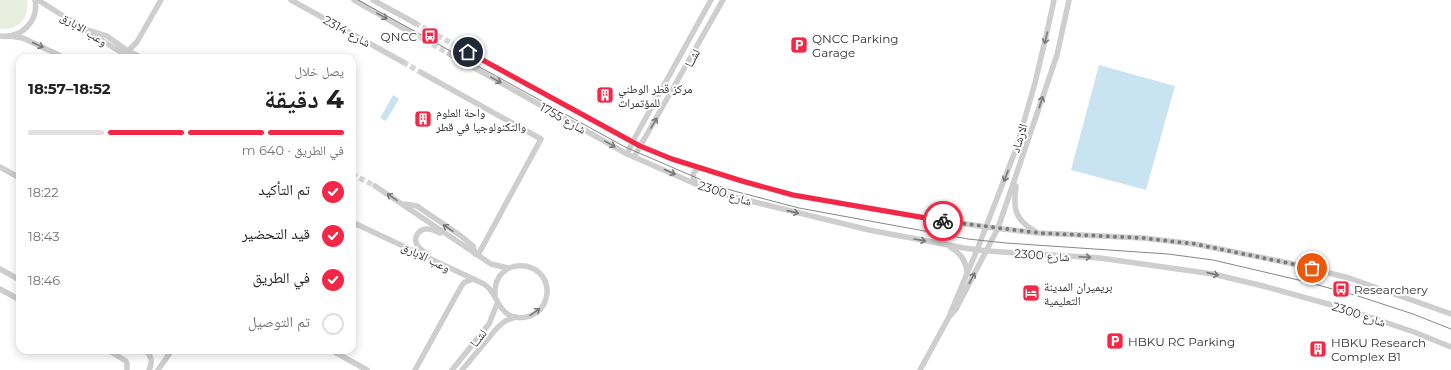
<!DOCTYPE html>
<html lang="ar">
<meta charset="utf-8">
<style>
:root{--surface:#fff;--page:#f6f6f6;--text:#202124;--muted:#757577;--line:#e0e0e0;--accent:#f42746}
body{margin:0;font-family:Montserrat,"Noto Naskh Arabic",sans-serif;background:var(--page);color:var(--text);direction:rtl;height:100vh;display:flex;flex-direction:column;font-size:15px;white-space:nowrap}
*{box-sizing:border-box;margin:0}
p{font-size:13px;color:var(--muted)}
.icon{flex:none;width:22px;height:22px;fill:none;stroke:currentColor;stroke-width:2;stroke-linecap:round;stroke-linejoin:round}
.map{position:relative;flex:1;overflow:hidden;direction:ltr}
.sheet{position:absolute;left:16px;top:54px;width:340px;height:300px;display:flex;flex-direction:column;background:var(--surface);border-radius:12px;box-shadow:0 2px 10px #0003;direction:rtl}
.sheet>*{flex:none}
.pin{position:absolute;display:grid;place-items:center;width:34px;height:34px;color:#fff;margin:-17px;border:2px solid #fff;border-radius:50%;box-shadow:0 1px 4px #0007}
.courier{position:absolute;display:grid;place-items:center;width:40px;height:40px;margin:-20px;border:3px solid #f42746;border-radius:50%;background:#fff;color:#222;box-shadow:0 1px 5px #0007}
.summary em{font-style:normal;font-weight:700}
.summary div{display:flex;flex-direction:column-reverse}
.summary{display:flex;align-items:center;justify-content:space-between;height:68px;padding:0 12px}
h1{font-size:26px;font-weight:700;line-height:30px}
.bar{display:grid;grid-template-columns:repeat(4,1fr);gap:6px 4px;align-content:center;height:48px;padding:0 12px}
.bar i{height:5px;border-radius:3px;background:var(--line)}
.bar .active{background:var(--accent)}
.bar p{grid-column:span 4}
ol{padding:0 12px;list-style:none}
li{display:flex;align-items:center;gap:12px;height:44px}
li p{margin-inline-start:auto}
li .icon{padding:4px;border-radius:50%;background:var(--accent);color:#fff;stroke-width:4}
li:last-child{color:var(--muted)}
li i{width:22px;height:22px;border:2px solid var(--line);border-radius:50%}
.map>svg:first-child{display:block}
</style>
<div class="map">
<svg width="1451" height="370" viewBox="0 0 1451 370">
<rect width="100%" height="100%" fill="#fff"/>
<path fill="#e8efde" d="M 0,0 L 27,0 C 30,18 18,31 0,29 Z"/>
<g fill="#c9e4f0">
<path d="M 1099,65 L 1175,86 L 1146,190 L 1071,170 Z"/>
<path d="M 393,95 L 399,99 L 386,121 L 380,118 Z"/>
</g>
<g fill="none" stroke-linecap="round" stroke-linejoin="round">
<g stroke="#d6d6d6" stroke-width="5.5" stroke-dasharray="5.5 3" stroke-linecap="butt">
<path d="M 415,23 L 455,45"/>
<path d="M 410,32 L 450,54"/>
<path d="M 403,62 L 422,73"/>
<path d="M 352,174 L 375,186"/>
</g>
<g stroke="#cecece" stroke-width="5.5">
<path d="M 38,0 L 130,58"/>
<path d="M 291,0 L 403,62"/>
<path d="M 354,0 L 410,32"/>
<path d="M 373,0 L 415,23"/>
<path d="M 88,30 L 107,36 L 128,51 L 143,58"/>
<path d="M 0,36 C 21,39 39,21 35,0"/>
<path d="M 9,36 L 23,38 L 65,58"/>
<path d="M 455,45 L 640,146 L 672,159 L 742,181 L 793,195 L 921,217 L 986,227 L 1039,233 L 1143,238 L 1195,244 L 1289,263 L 1349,278 L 1451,314"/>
<path d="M 128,51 L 137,42 L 161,0"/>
<path d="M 450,54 L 627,154 L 698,185 L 730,196 L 869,230 L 964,248 L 987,251 L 1100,258 L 1213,274 L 1263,286 L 1346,309 L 1414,332 L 1451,347"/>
<path d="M 422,73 L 541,139 L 478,255"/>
<path d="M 627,154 L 633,141 L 711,0"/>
<path d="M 634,157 L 723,0"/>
<path d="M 0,167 L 20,178"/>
<path d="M 696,183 L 694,180 L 693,174 L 697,169 L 700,168"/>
<path d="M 375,186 L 491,264 L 508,268"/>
<path d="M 1016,186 C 1013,207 1014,220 1035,231"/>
<path d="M 405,204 L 417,206 L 461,236 L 473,246 L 475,254"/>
<path d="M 354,223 L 484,284 C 497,292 496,309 511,316 C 519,319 530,318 537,312 C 543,308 546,301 547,294 C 550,258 492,254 495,296"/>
<path d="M 950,247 C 960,253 965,259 967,271"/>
<path d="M 428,254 C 425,252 420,250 418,246 C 412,238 419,228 428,229 C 432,229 436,231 440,233"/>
<path d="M 0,269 L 20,280"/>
<path d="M 0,289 L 20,300"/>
<path d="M 950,314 L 977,250 L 1016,149 L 1035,83 L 1047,32 L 1054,0"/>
<path d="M 108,350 L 126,361 L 127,364 L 127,370"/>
<path d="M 145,350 C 152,356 153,362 149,370"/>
<path d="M 331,350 L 367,370"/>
<path d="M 158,370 L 172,350"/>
<path d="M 415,370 L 462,285 L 465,282 L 474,279"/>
<path d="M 452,370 L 489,324 L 497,304"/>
<path d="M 462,370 L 497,328 L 505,321 L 516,317"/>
<path d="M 920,370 L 949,317 L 956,309 L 998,228 L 1057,55 L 1069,0"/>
</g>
<path stroke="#868686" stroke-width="1" d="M 358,0 L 625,147 L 704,181 L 734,191 L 799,208 L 968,239 L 1006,243 L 1168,254 L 1213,260 L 1307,282 L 1358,296 L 1413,314 L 1451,329"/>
</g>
<defs><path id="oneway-shaft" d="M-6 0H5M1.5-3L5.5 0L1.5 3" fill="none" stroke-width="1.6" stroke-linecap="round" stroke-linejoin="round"/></defs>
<g stroke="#787878">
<use href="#oneway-shaft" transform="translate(382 16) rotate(29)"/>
<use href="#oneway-shaft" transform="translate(1046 38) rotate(104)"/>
<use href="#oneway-shaft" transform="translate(38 45) rotate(25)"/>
<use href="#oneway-shaft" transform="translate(496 80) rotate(29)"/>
<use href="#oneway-shaft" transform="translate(1041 102) rotate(-72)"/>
<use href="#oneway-shaft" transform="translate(654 123) rotate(-59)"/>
<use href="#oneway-shaft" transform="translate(610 144) rotate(29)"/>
<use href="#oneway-shaft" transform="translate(670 172) rotate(24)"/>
<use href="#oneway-shaft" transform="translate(1006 176) rotate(111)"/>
<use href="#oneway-shaft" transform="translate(392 197) rotate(-146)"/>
<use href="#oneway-shaft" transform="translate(793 212) rotate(13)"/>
<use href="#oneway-shaft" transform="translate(448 228) rotate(-146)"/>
<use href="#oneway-shaft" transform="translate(920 240) rotate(10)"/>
<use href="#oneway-shaft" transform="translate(1085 257) rotate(3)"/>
<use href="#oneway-shaft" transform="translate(1213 274) rotate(13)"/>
<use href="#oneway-shaft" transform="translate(972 278) rotate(-62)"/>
<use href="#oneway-shaft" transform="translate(535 312) rotate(-35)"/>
</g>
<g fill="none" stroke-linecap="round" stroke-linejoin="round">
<path stroke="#797979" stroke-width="4" stroke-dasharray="0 7.2" d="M 943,221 L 1039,233 L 1143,238 L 1195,244 L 1312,268"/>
<path stroke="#f42746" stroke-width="5" d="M 468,52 L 640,146 L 672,159 L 742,181 L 793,195 L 943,221"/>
</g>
<defs>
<g id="bus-square" transform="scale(0.9)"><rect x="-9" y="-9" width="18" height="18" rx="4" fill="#f42746" stroke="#fff"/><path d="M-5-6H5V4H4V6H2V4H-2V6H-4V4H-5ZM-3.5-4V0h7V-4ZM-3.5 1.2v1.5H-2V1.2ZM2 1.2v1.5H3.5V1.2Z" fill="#fff"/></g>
<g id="parking-square" transform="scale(0.9)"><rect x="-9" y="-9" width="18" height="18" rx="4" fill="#f42746" stroke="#fff"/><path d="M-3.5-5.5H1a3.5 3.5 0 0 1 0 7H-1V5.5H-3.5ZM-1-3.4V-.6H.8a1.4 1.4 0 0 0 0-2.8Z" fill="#fff"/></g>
<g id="building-square" transform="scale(0.9)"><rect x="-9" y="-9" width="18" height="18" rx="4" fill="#f42746" stroke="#fff"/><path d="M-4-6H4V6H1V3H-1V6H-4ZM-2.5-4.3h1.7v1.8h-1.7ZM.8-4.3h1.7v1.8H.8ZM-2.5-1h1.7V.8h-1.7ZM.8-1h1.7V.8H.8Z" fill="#fff"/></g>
<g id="hotel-square" transform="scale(0.9)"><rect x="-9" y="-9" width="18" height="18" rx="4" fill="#f42746" stroke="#fff"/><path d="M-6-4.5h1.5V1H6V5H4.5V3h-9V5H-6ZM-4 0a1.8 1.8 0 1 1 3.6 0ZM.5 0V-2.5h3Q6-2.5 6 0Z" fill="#fff"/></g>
</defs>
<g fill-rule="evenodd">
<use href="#bus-square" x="430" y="36"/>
<use href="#parking-square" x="799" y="45"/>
<use href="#building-square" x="605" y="95"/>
<use href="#building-square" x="423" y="119"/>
<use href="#bus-square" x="1341" y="289"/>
<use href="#hotel-square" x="1031" y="293"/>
<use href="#parking-square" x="1115" y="341"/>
<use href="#building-square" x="1318" y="349"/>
</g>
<g text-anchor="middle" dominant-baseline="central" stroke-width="4" stroke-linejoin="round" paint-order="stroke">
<g font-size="12" fill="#313131" stroke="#fff">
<text transform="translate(84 29) rotate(32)">وعب الابارق</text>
<text transform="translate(347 31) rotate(29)">شارع 2314</text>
<text transform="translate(692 58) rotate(-61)">لشــا</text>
<text transform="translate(563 118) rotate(29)">شارع 1755</text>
<text transform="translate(1019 138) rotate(-73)">الارشاد</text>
<text transform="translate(725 193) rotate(18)">شارع 2300</text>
<text transform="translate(1042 255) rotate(4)">شارع 2300</text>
<text transform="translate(426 257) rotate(26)">وعب الابارق</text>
<text transform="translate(1359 314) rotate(18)">شارع 2300</text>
<text transform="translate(478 338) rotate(-51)">لشــا</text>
</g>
<g font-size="12" fill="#313131" stroke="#fff" text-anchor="start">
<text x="417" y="36" text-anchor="end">QNCC</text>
<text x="812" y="38">QNCC Parking<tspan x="812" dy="14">Garage</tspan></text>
<text x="618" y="88">مركز قطر الوطني<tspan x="618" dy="14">للمؤتمرات</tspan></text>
<text x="436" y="112">واحة العلوم<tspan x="436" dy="14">والتكنولوجيا في قطر</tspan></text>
<text x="1044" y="286">بريميران المدينة<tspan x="1044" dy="14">التعليمية</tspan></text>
<text x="1354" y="289">Researchery</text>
<text x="1128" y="341">HBKU RC Parking</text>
<text x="1331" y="342">HBKU Research<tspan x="1331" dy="14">Complex B1</tspan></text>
</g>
</g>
</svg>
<div class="pin" style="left:1312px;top:268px;background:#ea580c"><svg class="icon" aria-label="bag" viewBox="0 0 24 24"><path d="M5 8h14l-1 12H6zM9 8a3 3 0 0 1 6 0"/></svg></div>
<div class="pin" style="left:468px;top:52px;background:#1f2937"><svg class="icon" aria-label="home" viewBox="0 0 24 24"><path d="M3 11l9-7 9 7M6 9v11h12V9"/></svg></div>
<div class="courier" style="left:943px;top:221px"><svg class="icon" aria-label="bike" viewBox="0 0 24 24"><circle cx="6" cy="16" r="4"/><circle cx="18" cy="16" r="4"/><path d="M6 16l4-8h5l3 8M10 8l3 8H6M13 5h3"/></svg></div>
<section class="sheet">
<div class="summary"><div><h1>4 دقيقة</h1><p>يصل خلال</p></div><em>18:52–18:57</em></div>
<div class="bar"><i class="active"></i><i class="active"></i><i class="active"></i><i></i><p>في الطريق · 640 m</p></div>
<ol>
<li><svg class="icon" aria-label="check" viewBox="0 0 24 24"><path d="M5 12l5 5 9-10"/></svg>تم التأكيد<p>18:22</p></li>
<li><svg class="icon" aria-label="check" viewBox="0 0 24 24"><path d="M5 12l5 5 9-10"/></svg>قيد التحضير<p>18:43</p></li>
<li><svg class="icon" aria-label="check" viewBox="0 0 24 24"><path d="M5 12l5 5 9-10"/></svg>في الطريق<p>18:46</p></li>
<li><i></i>تم التوصيل</li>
</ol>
</section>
</div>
